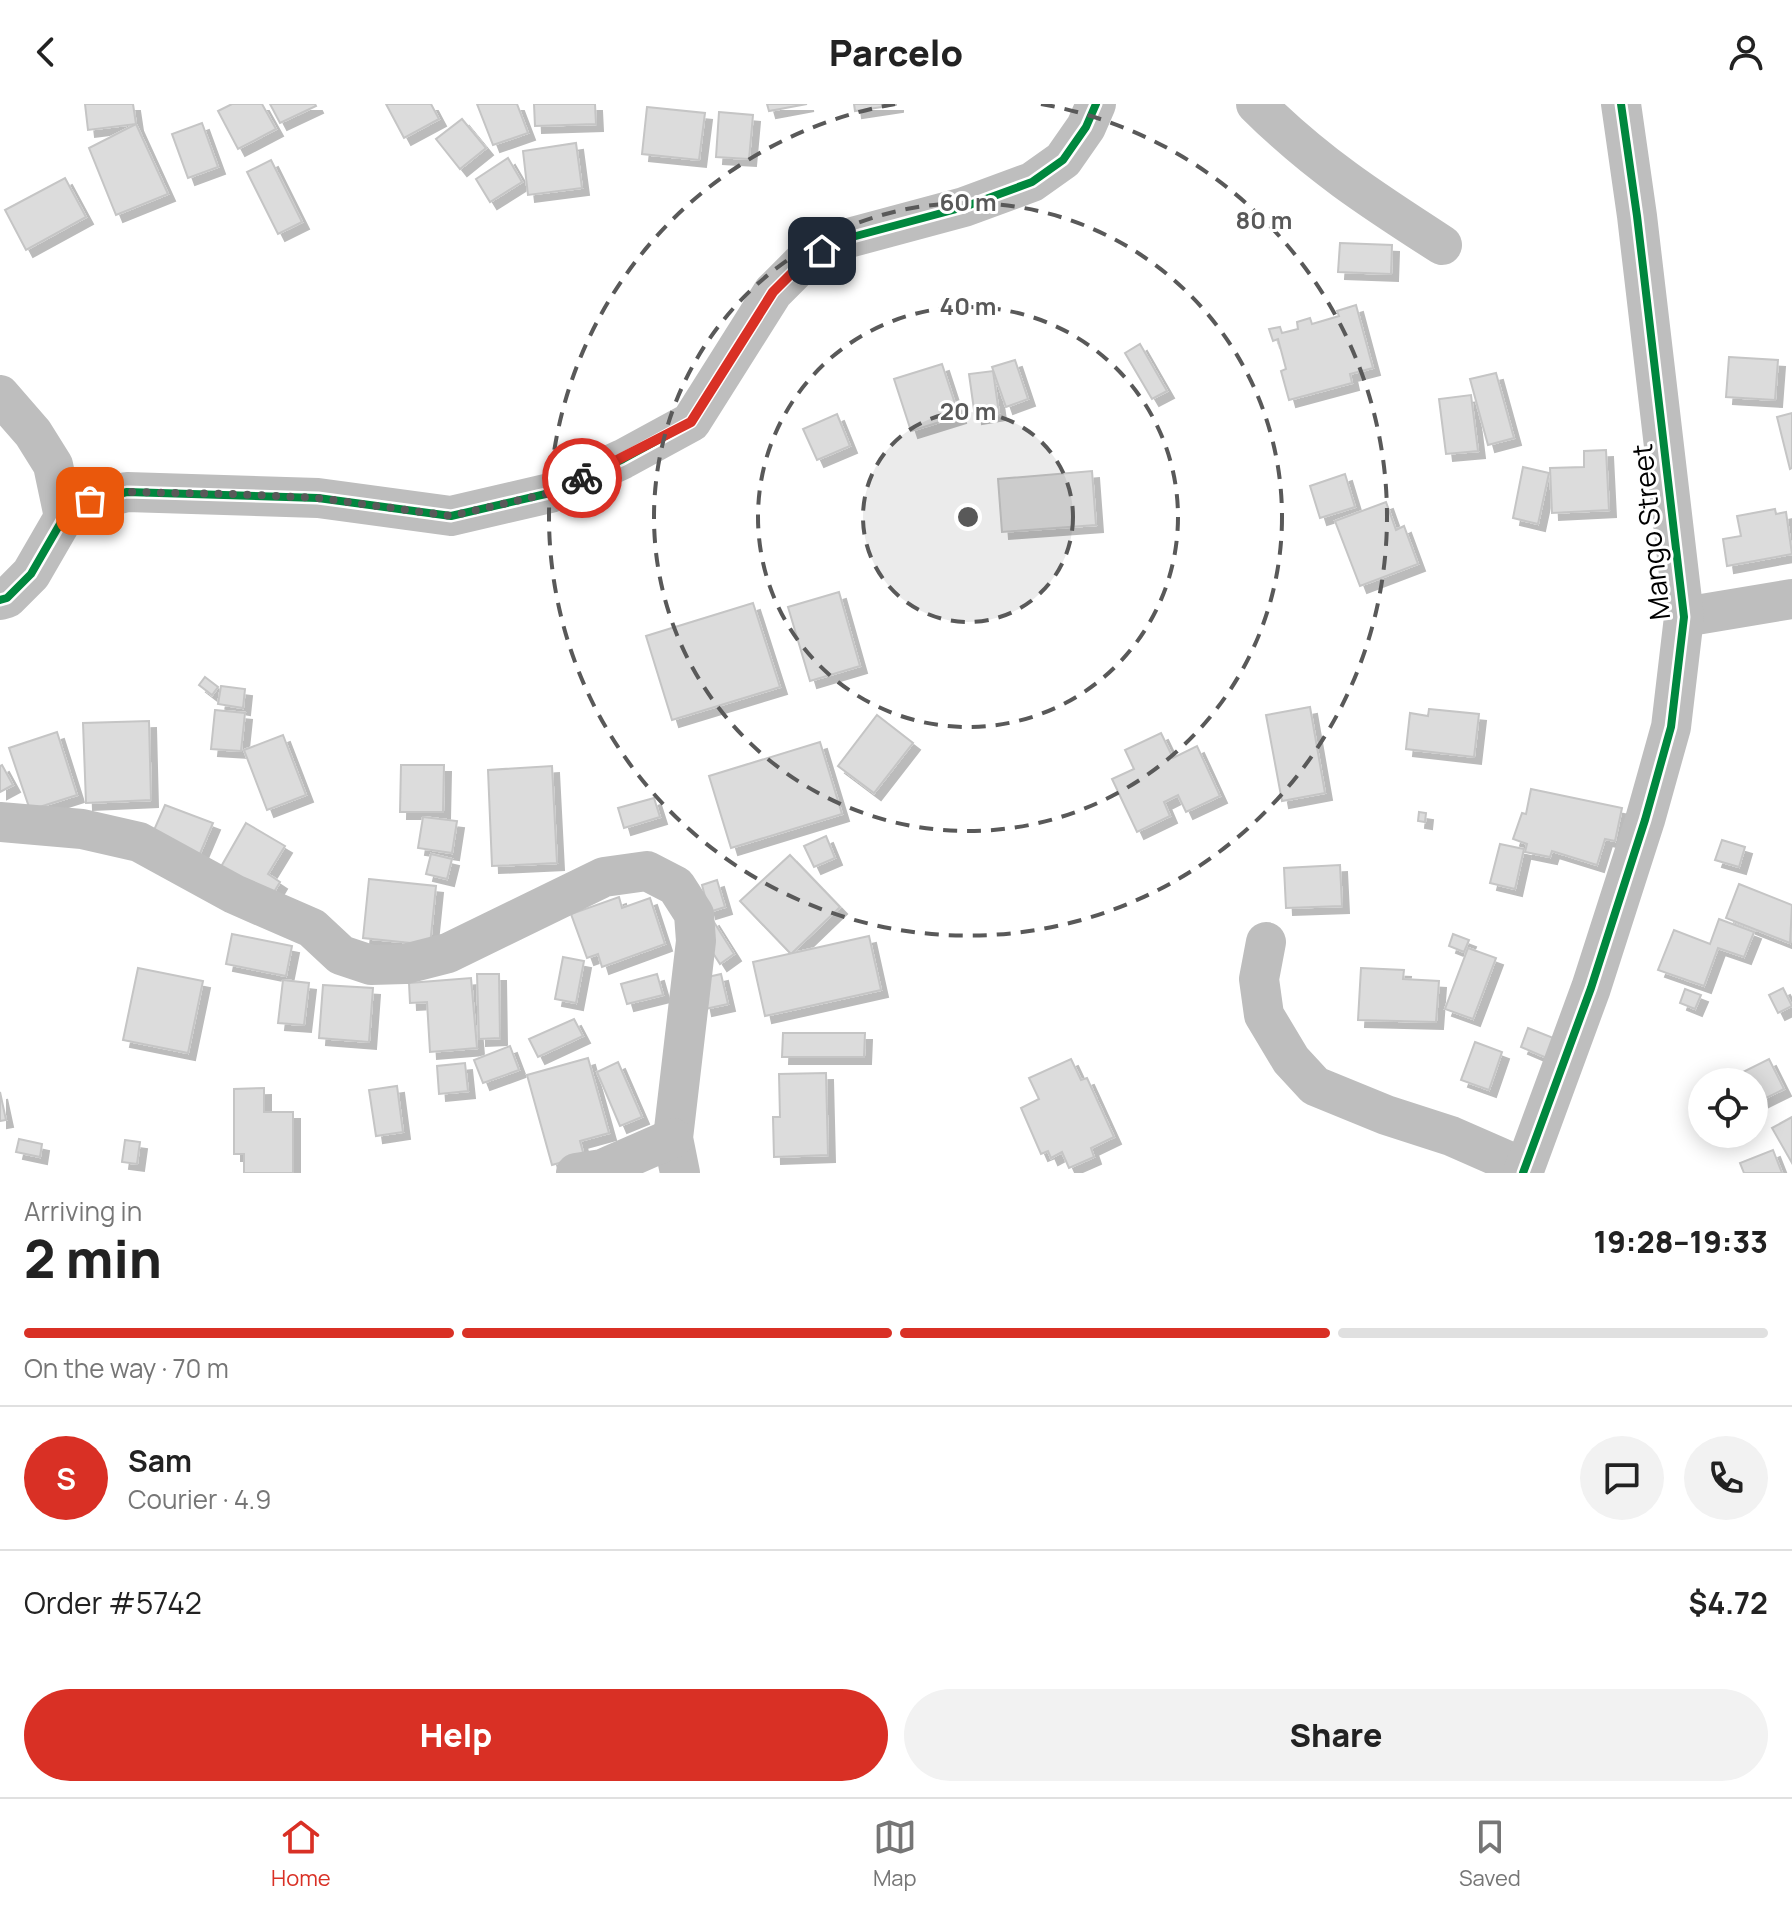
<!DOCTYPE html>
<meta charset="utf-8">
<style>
:root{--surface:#fff;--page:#f2f2f2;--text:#222;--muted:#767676;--line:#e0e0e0;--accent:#d93025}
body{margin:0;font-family:Manrope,sans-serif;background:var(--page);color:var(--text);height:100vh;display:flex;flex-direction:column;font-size:30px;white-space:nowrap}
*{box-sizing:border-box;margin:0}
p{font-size:26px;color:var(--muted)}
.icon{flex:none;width:44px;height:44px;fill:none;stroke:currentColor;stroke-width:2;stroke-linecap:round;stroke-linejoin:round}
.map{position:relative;height:1069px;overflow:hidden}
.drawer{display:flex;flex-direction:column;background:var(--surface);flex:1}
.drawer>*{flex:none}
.fabs{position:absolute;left:1688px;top:964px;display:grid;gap:16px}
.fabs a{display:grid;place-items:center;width:80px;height:80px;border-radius:50%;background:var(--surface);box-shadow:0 4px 20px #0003;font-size:40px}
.pin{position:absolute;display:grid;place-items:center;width:68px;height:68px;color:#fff;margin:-34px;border-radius:16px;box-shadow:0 4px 12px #0006}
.courier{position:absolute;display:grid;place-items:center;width:80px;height:80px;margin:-40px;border:6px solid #d93025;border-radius:50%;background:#fff;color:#222;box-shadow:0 2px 10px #0007}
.overview em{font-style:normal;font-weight:800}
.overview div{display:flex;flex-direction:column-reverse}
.overview{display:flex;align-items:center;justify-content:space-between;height:136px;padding:0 24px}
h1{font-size:52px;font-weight:800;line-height:60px}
.bar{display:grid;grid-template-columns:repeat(4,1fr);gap:12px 8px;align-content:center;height:96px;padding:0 24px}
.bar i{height:10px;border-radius:6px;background:var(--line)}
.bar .current{background:var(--accent)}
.bar p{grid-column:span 4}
.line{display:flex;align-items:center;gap:20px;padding:0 24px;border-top:2px solid var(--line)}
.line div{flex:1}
.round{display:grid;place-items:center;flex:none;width:84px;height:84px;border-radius:42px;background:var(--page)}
.cta{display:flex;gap:16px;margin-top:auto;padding:16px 24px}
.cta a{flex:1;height:92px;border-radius:48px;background:var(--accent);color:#fff;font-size:32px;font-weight:800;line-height:92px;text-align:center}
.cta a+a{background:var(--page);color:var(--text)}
header{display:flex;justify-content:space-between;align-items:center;height:104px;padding:0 24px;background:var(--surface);font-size:36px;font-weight:800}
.tab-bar{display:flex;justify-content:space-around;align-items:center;height:112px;border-top:2px solid var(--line);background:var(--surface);font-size:22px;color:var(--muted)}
.tab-bar a{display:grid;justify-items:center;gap:4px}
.tab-bar .current{color:var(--accent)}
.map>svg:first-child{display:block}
</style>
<header><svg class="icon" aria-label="back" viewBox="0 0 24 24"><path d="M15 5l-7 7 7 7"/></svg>Parcelo<svg class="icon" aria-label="person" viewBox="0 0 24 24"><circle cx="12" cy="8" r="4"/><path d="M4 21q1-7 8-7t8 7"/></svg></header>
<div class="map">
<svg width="1792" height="1069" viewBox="0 0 1792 1069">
<defs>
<filter id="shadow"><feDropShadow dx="7" dy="7" stdDeviation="0" flood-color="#0004"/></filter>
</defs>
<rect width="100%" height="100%" fill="#fff"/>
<g fill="#dcdcdc" stroke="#c5c5c5" stroke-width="2" filter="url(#shadow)">
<path d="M 85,0 L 133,0 L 136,20 L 88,26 Z"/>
<path d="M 232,0 L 262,0 L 276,25 L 238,45 L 218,7 Z"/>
<path d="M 270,0 L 315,0 L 316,2 L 280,19 Z"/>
<path d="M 386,0 L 431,0 L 439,15 L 404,34 Z"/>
<path d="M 477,0 L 517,0 L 528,29 L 493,41 Z"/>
<path d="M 534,0 L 595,0 L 596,20 L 535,22 Z"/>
<path d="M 767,0 L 807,0 L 769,7 Z"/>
<path d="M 854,0 L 896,0 L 896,1 L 855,7 Z"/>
<path d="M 647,3 L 705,9 L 699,56 L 642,50 Z"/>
<path d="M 719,8 L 753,11 L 749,55 L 716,53 Z"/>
<path d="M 462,15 L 486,44 L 460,65 L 436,35 Z"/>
<path d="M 202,19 L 218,63 L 188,74 L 172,30 Z"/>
<path d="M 136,20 L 168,90 L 116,111 L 89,44 Z"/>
<path d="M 576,39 L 582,84 L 528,91 L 523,47 Z"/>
<path d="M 508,54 L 522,78 L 490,98 L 476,75 Z"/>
<path d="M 271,56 L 302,118 L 278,130 L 247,68 Z"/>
<path d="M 65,74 L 86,113 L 26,146 L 5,106 Z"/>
<path d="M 1340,139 L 1392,141 L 1391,170 L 1338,168 Z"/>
<path d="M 1356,201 L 1373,264 L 1350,270 L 1352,279 L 1289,296 L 1281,267 L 1286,265 L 1278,235 L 1273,237 L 1269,225 L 1280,223 L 1282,229 L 1298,225 L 1297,218 L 1310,214 L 1312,220 L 1339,212 L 1337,207 Z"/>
<path d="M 1140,240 L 1167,287 L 1152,295 L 1125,249 Z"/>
<path d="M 1729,253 L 1778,256 L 1775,296 L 1726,293 Z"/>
<path d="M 1015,256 L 1028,295 L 1006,303 L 992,263 Z"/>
<path d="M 942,260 L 959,312 L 911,327 L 894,275 Z"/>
<path d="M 993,267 L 999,309 L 975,313 L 969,270 Z"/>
<path d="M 1496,269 L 1514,334 L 1488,341 L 1470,275 Z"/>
<path d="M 1471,291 L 1478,347 L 1446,350 L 1439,295 Z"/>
<path d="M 1792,309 L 1792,364 L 1790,365 L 1777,313 Z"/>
<path d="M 837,310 L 850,342 L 817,356 L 803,325 Z"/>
<path d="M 1606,346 L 1609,406 L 1552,409 L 1550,364 L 1584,363 L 1584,347 Z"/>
<path d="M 1523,363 L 1549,369 L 1538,420 L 1513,414 Z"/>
<path d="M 1092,367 L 1096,421 L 1002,428 L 998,375 Z"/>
<path d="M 1345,370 L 1355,403 L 1320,414 L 1310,382 Z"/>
<path d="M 1386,398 L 1396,426 L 1404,422 L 1418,460 L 1360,482 L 1335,417 Z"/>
<path d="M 1775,405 L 1776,410 L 1786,408 L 1792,450 L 1727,462 L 1723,435 L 1741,432 L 1737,412 Z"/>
<path d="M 839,488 L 860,562 L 810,577 L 788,503 Z"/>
<path d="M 753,499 L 780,583 L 672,616 L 646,532 Z"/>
<path d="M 205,573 L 218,583 L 212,591 L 199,581 Z"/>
<path d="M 221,582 L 245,585 L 243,604 L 218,600 Z"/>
<path d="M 1310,603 L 1325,689 L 1282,697 L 1266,611 Z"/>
<path d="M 1429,605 L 1479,610 L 1474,653 L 1406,645 L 1410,609 L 1428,612 Z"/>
<path d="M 215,606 L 245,609 L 241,647 L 211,645 Z"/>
<path d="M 877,611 L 913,639 L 874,689 L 838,662 Z"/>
<path d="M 149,617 L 151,696 L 86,699 L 83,619 Z"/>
<path d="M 57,628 L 77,691 L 30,706 L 9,644 Z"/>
<path d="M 1161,629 L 1173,654 L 1197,642 L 1220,692 L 1186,708 L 1178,691 L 1164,698 L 1170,712 L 1137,728 L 1112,675 L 1134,665 L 1125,646 Z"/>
<path d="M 283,631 L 306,691 L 267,706 L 244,646 Z"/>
<path d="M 820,638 L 842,710 L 731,744 L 709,672 Z"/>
<path d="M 2,661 L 13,681 L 0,688 L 0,662 Z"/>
<path d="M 401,661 L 444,661 L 443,708 L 400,708 Z"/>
<path d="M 552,662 L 557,759 L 492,762 L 488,666 Z"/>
<path d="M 1531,685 L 1622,704 L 1615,737 L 1605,735 L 1597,761 L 1552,747 L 1550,753 L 1525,748 L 1527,740 L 1513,735 L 1522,709 L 1526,710 Z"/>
<path d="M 654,694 L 660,713 L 624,724 L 618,704 Z"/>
<path d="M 165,701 L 213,719 L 199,752 L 151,733 Z"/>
<path d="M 1419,708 L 1426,709 L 1425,718 L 1418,717 Z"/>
<path d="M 423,713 L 457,717 L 452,749 L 418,744 Z"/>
<path d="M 246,719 L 285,742 L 268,770 L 280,778 L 268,798 L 218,768 Z"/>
<path d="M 826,732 L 835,754 L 814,763 L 804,742 Z"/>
<path d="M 1722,736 L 1745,743 L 1739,763 L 1715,756 Z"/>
<path d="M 1500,740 L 1524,745 L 1515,785 L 1490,779 Z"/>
<path d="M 431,750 L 452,755 L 447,775 L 426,770 Z"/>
<path d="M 790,751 L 840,803 L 791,850 L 740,797 Z"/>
<path d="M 1340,761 L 1342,802 L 1286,804 L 1284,764 Z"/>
<path d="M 369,775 L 436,782 L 430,841 L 363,834 Z"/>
<path d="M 717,776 L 725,803 L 709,808 L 702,781 Z"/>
<path d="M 1739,780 L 1792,801 L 1790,839 L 1726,814 Z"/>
<path d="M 619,793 L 622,804 L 650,794 L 665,840 L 602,863 L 598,850 L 587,854 L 571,810 Z"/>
<path d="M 712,815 L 734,850 L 720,860 L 697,824 Z"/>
<path d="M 1719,815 L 1754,828 L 1744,853 L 1718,844 L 1704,882 L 1658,866 L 1674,826 L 1710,840 Z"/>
<path d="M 232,830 L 292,842 L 286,872 L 226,860 Z"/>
<path d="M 1453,830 L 1469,836 L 1464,848 L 1449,842 Z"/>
<path d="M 869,832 L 881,886 L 765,912 L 753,858 Z"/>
<path d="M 1468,844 L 1496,854 L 1473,915 L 1445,905 Z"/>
<path d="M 563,853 L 584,857 L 576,899 L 555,895 Z"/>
<path d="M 138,864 L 203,877 L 188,949 L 123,936 Z"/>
<path d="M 1361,864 L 1404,866 L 1403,875 L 1439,877 L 1436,918 L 1358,916 Z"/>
<path d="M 477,870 L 499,870 L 500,934 L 479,935 Z"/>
<path d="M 657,870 L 663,891 L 627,900 L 621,880 Z"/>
<path d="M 721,870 L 728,900 L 705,905 L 699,875 Z"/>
<path d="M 471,874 L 477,944 L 430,948 L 427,898 L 410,899 L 409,879 Z"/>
<path d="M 283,876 L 309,879 L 304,921 L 278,919 Z"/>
<path d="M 323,881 L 373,884 L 369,938 L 319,934 Z"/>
<path d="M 1783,884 L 1792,902 L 1778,909 L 1769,891 Z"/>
<path d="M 1685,885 L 1701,891 L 1695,905 L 1680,899 Z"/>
<path d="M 574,915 L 583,932 L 538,953 L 529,935 Z"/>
<path d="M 1528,924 L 1556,935 L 1549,955 L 1521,943 Z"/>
<path d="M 783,929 L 865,929 L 864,953 L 782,953 Z"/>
<path d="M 1475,938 L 1502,948 L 1489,986 L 1461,976 Z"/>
<path d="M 510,942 L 519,966 L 483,979 L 474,956 Z"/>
<path d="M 588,954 L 609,1029 L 580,1037 L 584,1052 L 552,1061 L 527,971 Z"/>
<path d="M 1071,955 L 1081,976 L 1087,974 L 1114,1033 L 1091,1044 L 1094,1053 L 1069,1064 L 1062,1048 L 1051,1054 L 1048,1047 L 1041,1050 L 1021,1004 L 1039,995 L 1029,974 Z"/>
<path d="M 1769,955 L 1784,985 L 1754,1000 L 1754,978 L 1738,978 L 1735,972 Z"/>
<path d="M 618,958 L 642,1013 L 620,1022 L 597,968 Z"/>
<path d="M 465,959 L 468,987 L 439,990 L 437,962 Z"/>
<path d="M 826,969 L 828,1051 L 774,1053 L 773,1013 L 780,1013 L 779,970 Z"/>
<path d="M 397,982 L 403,1028 L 376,1032 L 369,986 Z"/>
<path d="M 264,984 L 264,1008 L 293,1008 L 293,1069 L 244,1069 L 244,1050 L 234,1050 L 234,985 Z"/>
<path d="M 0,988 L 6,1016 L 0,1017 Z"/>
<path d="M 1792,1013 L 1792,1059 L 1772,1024 Z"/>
<path d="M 19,1035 L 42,1040 L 40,1053 L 16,1048 Z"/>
<path d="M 125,1036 L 140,1038 L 137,1060 L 122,1058 Z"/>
<path d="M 1773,1046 L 1782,1069 L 1744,1069 L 1740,1059 Z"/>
</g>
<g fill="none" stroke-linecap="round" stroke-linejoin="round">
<g stroke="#bebebe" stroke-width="40">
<path d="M 1256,0 C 1315,59 1372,96 1442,141"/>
<path d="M 0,291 L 33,329 L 53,361 L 64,413"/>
<path d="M 0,496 L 7,494 L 31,470 L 64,413 L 90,397 L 127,388 L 318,394 L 451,412 L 550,389 L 623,355 L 691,318 L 773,188 L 803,158 L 841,136 L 964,103 L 1032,78 L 1063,56 L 1086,23 L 1096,0"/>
<path d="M 1684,513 L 1792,495"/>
<path d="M 0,718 L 82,725 L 139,738 L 234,790 L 312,824 L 341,851 L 371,861 L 405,860 L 448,849 L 604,773 L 647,767 L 676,782 L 694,810 L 696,837 L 673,1034 L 680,1069"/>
<path d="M 1266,838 L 1259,875 L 1264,911 L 1291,956 L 1315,982 L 1386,1011 L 1451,1032 L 1524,1064"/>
<path d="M 576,1069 L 602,1065 L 673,1034"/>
<path d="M 1523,1069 L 1591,884 L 1645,716 L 1671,623 L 1684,513 L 1637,112 L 1621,0"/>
</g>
<g stroke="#fff" stroke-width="13">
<g id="cycleway">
<path d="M 0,496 L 7,494 L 31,470 L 64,413 L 90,397 L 127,388 L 318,394 L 451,412 L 550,389 L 623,355 L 691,318 L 773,188 L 803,158 L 841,136 L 964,103 L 1032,78 L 1063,56 L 1086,23 L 1096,0"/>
<path d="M 1523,1069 L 1591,884 L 1645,716 L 1671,623 L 1684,513 L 1637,112 L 1621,0"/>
</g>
</g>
<use href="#cycleway" stroke="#00873e" stroke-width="8"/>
</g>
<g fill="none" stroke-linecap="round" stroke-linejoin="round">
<path stroke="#595959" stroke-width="8" stroke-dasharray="0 14.4" d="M 90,397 L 127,388 L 234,390 L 318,394 L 451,412 L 550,389 L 582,374"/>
<path stroke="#d93025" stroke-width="10" d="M 582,374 L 691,318 L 773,188 L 803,158 L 822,147"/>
</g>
<circle cx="968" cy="413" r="105" fill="#595959" fill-opacity=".12"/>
<g fill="none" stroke="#595959" stroke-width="4" stroke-dasharray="14 10">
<circle cx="968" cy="413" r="105"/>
<circle cx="968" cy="413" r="210"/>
<circle cx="968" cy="413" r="314"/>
<path d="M1041 0A419 419 0 1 1 895 0"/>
</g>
<g text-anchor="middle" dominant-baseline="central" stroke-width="6" stroke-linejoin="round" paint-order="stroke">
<g font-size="28" fill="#000" stroke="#fff">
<text transform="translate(1650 428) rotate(-96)">Mango Street</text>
</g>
</g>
<circle cx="968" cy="413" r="12" fill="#595959" stroke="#fff" stroke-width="4"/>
<g font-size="24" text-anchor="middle" font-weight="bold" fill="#595959" stroke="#fff" stroke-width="6" stroke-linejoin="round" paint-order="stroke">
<text x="968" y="107">60 m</text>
<text x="1264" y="125">80 m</text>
<text x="968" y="211">40 m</text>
<text x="968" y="316">20 m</text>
</g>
</svg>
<div class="fabs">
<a><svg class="icon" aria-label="locate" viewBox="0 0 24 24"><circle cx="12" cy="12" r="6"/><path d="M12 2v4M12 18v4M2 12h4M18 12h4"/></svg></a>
</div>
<div class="pin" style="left:90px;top:397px;background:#ea580c"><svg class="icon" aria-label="bag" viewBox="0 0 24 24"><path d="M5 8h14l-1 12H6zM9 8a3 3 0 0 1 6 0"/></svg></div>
<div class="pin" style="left:822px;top:147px;background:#1f2937"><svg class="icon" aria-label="home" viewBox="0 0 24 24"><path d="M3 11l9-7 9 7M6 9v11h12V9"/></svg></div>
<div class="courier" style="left:582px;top:374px"><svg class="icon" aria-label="bike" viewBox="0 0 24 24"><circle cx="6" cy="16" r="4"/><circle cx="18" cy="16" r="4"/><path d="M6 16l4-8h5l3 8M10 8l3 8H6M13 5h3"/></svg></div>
</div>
<section class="drawer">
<div class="overview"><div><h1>2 min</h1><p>Arriving in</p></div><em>19:28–19:33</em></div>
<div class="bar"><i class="current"></i><i class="current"></i><i class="current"></i><i></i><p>On the way · 70 m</p></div>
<div class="line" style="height:144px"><b class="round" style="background:var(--accent);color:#fff">S</b><div><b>Sam</b><p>Courier · 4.9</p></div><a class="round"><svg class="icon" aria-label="chat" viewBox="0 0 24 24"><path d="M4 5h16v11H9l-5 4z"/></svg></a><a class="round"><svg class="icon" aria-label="phone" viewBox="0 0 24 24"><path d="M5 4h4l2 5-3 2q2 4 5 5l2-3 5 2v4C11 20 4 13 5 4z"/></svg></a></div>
<div class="line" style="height:104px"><div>Order #5742</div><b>$4.72</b></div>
<div class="cta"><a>Help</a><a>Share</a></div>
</section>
<nav class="tab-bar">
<a class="current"><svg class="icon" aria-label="home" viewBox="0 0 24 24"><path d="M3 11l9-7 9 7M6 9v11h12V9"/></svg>Home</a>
<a><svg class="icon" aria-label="map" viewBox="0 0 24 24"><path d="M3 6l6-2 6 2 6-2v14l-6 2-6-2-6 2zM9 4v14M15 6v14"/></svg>Map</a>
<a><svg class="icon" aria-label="saved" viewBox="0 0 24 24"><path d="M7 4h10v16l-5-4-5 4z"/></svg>Saved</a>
</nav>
